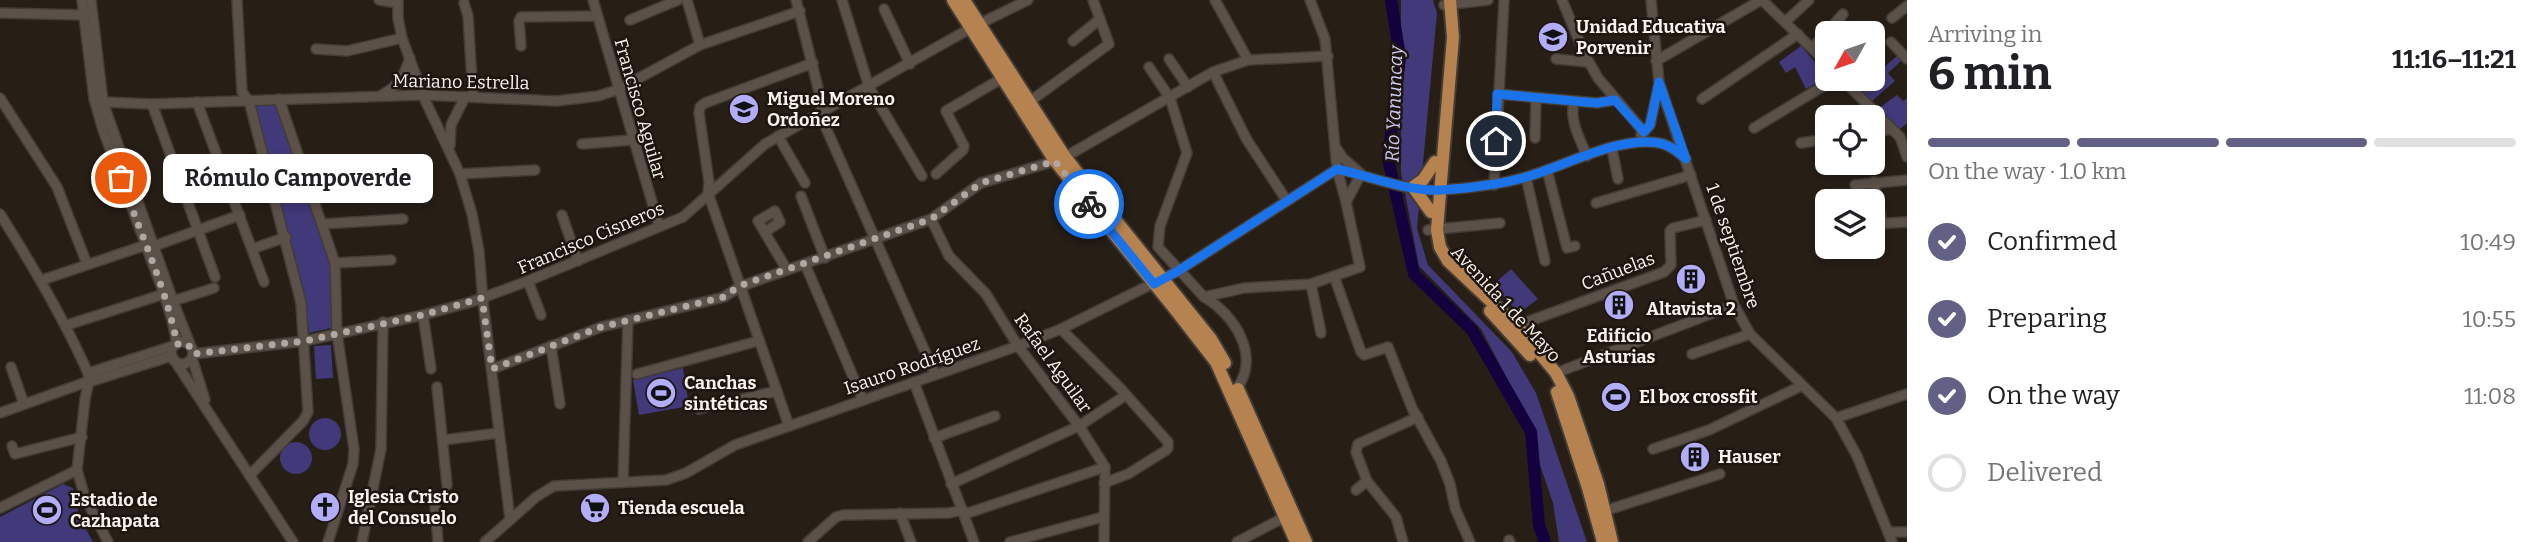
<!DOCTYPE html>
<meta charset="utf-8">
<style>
:root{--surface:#fff;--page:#f6f6f6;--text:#202124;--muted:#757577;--line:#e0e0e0;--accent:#626084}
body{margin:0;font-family:Bitter,serif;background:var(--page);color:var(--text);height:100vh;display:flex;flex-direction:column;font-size:26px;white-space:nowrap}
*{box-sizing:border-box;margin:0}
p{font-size:23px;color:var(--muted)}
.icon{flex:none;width:38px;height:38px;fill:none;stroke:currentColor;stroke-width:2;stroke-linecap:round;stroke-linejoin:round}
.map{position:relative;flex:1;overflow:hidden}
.drawer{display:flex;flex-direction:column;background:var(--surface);width:630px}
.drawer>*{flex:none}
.needle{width:46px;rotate:230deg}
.fabs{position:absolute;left:1815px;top:21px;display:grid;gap:14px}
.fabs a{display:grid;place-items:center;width:70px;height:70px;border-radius:10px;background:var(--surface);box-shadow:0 4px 10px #0003;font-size:35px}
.pin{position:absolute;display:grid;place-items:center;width:60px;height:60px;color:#fff;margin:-30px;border:4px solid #fff;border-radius:50%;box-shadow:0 2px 7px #0007}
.courier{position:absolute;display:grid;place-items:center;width:70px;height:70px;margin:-35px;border:5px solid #1a73e8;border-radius:50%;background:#fff;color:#222;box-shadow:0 2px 9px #0007}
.bubble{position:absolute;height:49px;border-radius:10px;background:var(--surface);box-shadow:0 4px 10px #0003;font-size:23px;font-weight:700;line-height:49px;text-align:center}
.head em{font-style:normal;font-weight:700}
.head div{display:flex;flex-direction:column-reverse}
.head{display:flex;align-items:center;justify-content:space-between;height:119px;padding:0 21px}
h1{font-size:46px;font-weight:700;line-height:52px}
.bar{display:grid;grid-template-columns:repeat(4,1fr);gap:10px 7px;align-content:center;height:84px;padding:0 21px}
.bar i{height:9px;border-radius:5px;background:var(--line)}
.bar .current{background:var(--accent)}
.bar p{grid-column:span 4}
ol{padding:0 21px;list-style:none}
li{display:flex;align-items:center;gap:21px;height:77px}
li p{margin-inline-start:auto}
li .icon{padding:7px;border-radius:50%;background:var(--accent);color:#fff;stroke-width:4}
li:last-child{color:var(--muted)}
li i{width:38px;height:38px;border:4px solid var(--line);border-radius:50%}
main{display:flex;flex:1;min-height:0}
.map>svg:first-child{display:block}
</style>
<main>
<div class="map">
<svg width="1907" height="542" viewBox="0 0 1907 542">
<rect width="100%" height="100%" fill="#271e16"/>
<g fill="#41397a">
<path d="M 1401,0 L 1433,0 L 1437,13 L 1417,228 L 1428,265 L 1512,352 L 1536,393 L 1587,542 L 1559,542 L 1553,503 L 1516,395 L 1481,329 L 1419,266 L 1401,172 Z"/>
<path d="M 1801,46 L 1827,76 L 1806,89 L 1795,67 L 1786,73 L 1779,62 Z"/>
<path d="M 1898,55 L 1902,60 L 1888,73 L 1895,81 L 1872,101 L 1860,91 L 1872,79 L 1873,57 L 1883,68 Z"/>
<path d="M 1897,95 L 1903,101 L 1907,98 L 1907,123 L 1900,129 L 1879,108 Z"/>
<path d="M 278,103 L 331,262 L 331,328 L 309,333 L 306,305 L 255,104 Z"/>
<path d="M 1511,269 L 1538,299 L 1519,313 L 1493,285 Z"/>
<path d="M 331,345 L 333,378 L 316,379 L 314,346 Z"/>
<path d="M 683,368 L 689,406 L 639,415 L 633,380 Z"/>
<circle cx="325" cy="434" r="16"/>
<circle cx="296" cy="458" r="16"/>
<path d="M 63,484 L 73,488 L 79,516 L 93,542 L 0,542 L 0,517 Z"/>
</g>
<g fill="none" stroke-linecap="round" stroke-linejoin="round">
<path stroke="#13003f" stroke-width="12" d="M 1391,0 L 1400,57 L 1388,159 L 1414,274 L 1472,330 L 1531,432 L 1539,525 L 1545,542"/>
<g stroke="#423c37" stroke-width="12">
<g id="minor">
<path d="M 82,0 L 94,99 L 103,130 L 164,294 L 172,320 L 177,344"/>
<path d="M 91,0 L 103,102 L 173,301 L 191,347"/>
<path d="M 237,0 L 242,92 L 249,101 L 301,303 L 308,412 L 303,421 L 250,475"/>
<path d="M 379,0 L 398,3"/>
<path d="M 398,0 L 398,18 L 402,38 L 425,100 L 460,174 L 472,214 L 479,251 L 483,302 L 510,519"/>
<path d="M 593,0 L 659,226"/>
<path d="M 687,0 L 700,45"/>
<path d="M 796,0 L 821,100 L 822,119 L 935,374"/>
<path d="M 842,0 L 869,87 L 922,176"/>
<path d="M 1215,0 L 1248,60"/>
<path d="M 1562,0 L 1585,55 L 1598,78 L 1644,132"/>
<path d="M 1651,0 L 1659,82 L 1734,305 L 1750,334 L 1836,418 L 1857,456 L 1892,542"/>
<path d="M 1762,0 L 1827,63"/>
<path d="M 464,3 L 468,16 L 473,97"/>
<path d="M 1444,5 L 1488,0"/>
<path d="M 884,9 L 910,64"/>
<path d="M 0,13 L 84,15"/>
<path d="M 1892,18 L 1907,6"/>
<path d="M 630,20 L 678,0"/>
<path d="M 1785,22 L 1809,0"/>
<path d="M 1073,41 L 1100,19"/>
<path d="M 1891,42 L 1907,59"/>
<path d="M 521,46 L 519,21 L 521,17 L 597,16"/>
<path d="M 1813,47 L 1843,14"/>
<path d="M 316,49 L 347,51 L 402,38"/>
<path d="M 1169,59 L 1188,87"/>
<path d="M 1556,59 L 1588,62"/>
<path d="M 1656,61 L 1761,0"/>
<path d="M 1149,67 L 1170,98 L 1187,153 L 1160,226 L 1158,247 L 1204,297 L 1244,288 L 1311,284 L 1360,267 L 1346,202 L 1337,169 L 1325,39 L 1310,0"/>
<path d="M 1213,72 L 1247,140 L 1287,201"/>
<path d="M 1842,79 L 1900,137 L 1907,157"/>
<path d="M 383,94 C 399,86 404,75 410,58"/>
<path d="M 1498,94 L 1597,103 L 1615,100"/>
<path d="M 0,98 L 57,187 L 87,264"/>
<path d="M 279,99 L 335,263 L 337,333 L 354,449 L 353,464 L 328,542"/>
<path d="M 1702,99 L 1798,34"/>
<path d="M 103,102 L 152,104 L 423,95 L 556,101 L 598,96 L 617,90 L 700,45 L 800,11"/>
<path d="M 197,102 L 264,282"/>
<path d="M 1029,102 L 1109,44 L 1093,0"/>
<path d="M 1574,102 C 1569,120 1580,139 1587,156"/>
<path d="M 152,104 L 215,277"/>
<path d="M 1754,128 L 1835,79"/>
<path d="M 1872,132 L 1892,129"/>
<path d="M 1641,135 L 1650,125 L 1659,84"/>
<path d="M 778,136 L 805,183"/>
<path d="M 1535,138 L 1536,98"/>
<path d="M 1801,143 L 1827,139"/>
<path d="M 582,144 L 632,140"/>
<path d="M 450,145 L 451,125 L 465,97"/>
<path d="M 1336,148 L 1343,158 L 1360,173"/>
<path d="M 1612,149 L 1618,179"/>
<path d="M 1065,157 L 1213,72 L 1248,60 L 1328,56"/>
<path d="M 1547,170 L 1567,248 L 1575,246"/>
<path d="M 460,174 L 535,170"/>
<path d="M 936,174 L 963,150 L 964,146 L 946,111 L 1001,79"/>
<path d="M 1526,177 L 1545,261"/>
<path d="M 306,178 L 372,169"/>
<path d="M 1874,182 L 1882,223"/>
<path d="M 1494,185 L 1504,0"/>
<path d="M 1855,185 L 1907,180"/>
<path d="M 801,196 L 825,258"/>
<path d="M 1346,202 L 1361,174"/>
<path d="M 1596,203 L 1691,175"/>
<path d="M 0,214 C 33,266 63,317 88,373 L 89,381 L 85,399 L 77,470 L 85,497 L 108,542"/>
<path d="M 562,215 L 578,261"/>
<path d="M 931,219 L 949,256 L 986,294 L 1018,346 L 1079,426 L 1105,467 L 1104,542"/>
<path d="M 322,224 L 403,219"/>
<path d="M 1872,224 L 1907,222"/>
<path d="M 1428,230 L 1500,223"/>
<path d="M 765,232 L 780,222 L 775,211 L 758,221 L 787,270"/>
<path d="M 252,249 L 286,237"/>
<path d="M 335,263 L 391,260"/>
<path d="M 805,264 L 863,400"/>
<path d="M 1334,276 L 1361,352 L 1364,355 L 1388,347 L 1412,408 L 1441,461 L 1450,484 L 1455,508 L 1470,542"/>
<path d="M 42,280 L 140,247 L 154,246 L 240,215"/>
<path d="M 528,281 L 541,315"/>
<path d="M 1311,284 L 1321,333"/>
<path d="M 1204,297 C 1234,314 1261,356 1237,388"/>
<path d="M 173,301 L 214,288"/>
<path d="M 423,315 L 431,369"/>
<path d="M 67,325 L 164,294"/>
<path d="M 1513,327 L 1664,272 L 1671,265 L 1670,231 L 1673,228 L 1706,220"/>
<path d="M 1061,329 L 1121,389 L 1168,442 L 1168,448 L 1165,451 L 1128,474 L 1104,483"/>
<circle cx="182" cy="353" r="11"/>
<path d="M 551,346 L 560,404"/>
<path d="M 193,354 L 305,341 L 423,315 L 471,302 L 528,281 L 683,217 L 765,144 L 971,28 L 1028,0"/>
<path d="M 1692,354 L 1750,334"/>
<path d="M 173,358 L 293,542"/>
<path d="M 192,358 L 205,400"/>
<path d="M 11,367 L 24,404"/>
<path d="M 492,369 L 601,327 L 724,297 L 739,287 L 931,219 L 981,183 L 1055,161"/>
<path d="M 88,373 L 173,346"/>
<path d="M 1556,373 L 1734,305"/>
<path d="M 637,374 L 758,341"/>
<path d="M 89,382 L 172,356"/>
<path d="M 914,382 L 974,542"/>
<path d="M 437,387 L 447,485"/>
<path d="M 699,409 L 777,391"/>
<path d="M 0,413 L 89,381"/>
<path d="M 1836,418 L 1907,394"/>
<path d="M 789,426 L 708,193 L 709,182 L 699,113 L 700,107 L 705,103 L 813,63"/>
<path d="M 934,438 L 995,416"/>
<path d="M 443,440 L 499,433"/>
<path d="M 12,446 L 15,454 L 82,437"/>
<path d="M 1653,449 L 1709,430 L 1801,386"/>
<path d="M 1367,481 L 1396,517 L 1403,542"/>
<path d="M 623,482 L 628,320"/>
<path d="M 951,484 L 1079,426 L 1126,395"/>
<path d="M 1356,490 L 1367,481 L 1356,452 L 1358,444 L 1418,417"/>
<path d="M 435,506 L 438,542"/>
<path d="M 0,508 L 77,470"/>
<path d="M 1601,512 L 1720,474"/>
<path d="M 900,513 L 911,542"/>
<path d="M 965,514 L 1105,467"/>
<path d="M 1888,532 L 1907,532"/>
<path d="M 1509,540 L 1510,542"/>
<path d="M 362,542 L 381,449 L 383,322"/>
<path d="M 485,542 L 536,497 L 554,486 L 666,480 L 686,473 L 735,445 L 1018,346 L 1061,329 L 1178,271 L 1337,169 C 1370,176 1407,192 1441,190 C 1470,188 1498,185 1526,177 C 1565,166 1618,136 1659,143 C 1670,145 1678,152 1686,159"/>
<path d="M 808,542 L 836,517 L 843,515 L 949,513 L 963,510"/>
<path d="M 1010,542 L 1103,517"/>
<path d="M 1237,542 L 1285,517"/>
</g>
</g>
<g stroke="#423c37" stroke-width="16">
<g id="major">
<path d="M 953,0 L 1055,161 L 1174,308 L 1216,362 L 1296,542"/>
<path d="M 964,0 L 1065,157 L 1211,339 L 1225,363"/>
<path d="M 1450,0 L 1453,37 L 1437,230 L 1440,247 L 1448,261 L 1516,325 L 1556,373 L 1568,396 L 1598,484 L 1612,542"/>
<path d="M 1431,212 L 1413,187 L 1423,180 L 1435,162"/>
<path d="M 1490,311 L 1530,355"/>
<path d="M 1238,389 L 1306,542"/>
<path d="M 1557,392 L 1588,488 L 1603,542"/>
</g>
</g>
<use href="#minor" stroke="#5b5148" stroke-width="9"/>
<use href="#major" stroke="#b68350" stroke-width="12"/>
</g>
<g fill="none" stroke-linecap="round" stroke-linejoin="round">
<path stroke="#b0a8a2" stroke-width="7" stroke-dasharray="0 12.6" d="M 121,178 C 140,233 166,287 177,344 L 188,344 L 193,354 L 305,341 L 423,315 L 482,298 L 492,369 L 601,327 L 724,297 L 739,286 L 931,219 L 981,183 L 1055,161 L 1089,204"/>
<path stroke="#1a73e8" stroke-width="9" d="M 1089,204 L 1154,284 L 1178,271 L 1337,169 C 1369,176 1409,192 1441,190 C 1470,188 1498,185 1526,177 C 1565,166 1618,136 1659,143 C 1670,145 1678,152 1686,159 L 1659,82 L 1650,125 L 1644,132 L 1615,100 L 1597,103 L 1497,94 L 1496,141"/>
</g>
<defs>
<g id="school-disc" transform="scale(1.575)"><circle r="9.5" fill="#b2adf9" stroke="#1d150e"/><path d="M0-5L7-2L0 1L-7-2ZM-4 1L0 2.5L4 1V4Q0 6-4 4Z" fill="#111"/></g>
<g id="building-disc" transform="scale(1.575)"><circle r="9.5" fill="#b2adf9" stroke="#1d150e"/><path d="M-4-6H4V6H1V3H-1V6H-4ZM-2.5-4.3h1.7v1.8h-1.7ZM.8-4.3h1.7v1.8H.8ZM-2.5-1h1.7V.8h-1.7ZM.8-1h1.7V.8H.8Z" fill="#111"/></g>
<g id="stadium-disc" transform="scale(1.575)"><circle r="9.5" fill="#b2adf9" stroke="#1d150e"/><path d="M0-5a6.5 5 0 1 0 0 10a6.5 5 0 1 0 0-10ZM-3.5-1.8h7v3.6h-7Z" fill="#111"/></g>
<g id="church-disc" transform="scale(1.575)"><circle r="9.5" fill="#b2adf9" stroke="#1d150e"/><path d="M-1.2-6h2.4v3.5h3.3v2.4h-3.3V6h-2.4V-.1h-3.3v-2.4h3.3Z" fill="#111"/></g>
<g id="supermarket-disc" transform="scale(1.575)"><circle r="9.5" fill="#b2adf9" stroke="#1d150e"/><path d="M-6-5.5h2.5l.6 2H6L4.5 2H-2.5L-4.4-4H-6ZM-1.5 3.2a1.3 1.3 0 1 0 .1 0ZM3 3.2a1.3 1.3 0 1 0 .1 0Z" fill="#111"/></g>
</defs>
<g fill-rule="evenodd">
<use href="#school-disc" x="1553" y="37"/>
<use href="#school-disc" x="744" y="109"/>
<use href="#building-disc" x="1691" y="279"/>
<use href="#building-disc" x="1619" y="305"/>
<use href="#stadium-disc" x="661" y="393"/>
<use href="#stadium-disc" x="1616" y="397"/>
<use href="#building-disc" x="1695" y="457"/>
<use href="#church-disc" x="325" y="507"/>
<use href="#supermarket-disc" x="595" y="508"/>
<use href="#stadium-disc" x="47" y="510"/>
</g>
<g text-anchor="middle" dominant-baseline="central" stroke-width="5" stroke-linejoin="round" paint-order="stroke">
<g font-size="18" font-weight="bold" fill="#f9f3ee" stroke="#1d150e" text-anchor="start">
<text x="1576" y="27">Unidad Educativa<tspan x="1576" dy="21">Porvenir</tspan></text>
<text x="767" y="99">Miguel Moreno<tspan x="767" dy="21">Ordoñez</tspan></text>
<text x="1691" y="309" text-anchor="middle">Altavista 2</text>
<text x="1619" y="336" text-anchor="middle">Edificio<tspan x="1619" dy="21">Asturias</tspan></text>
<text x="684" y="383">Canchas<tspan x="684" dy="21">sintéticas</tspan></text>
<text x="1639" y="397">El box crossfit</text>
<text x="1718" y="457">Hauser</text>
<text x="348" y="497">Iglesia Cristo<tspan x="348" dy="21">del Consuelo</tspan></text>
<text x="70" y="500">Estadio de<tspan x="70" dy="21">Cazhapata</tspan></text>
<text x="618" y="508">Tienda escuela</text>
</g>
<g font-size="18" fill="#f9f3ee" stroke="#1d150e">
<text transform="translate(461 82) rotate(1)">Mariano Estrella</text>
<text transform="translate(640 109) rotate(74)">Francisco Aguilar</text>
<text transform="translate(591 238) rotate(-23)">Francisco Cisneros</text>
<text transform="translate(1733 246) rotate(71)">1 de septiembre</text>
<text transform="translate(1618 271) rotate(-21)">Cañuelas</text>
<text transform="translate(1506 304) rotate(47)">Avenida 1 de Mayo</text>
<text transform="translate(1053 363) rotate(54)">Rafael Aguilar</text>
<text transform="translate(912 366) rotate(-19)">Isauro Rodríguez</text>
</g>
<g font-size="19" font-style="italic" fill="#cccbf4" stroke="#1d150e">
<text transform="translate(1394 104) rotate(-88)">Río Yanuncay</text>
</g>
</g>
</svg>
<div class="fabs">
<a><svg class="needle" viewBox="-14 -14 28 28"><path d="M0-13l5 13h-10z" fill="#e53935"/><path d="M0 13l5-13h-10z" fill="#757577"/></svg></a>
<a><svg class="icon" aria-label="locate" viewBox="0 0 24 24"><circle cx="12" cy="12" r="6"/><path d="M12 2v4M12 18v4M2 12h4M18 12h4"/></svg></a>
<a><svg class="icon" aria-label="layers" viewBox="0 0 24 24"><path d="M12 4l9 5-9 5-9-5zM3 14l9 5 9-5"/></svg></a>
</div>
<div class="pin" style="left:121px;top:178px;background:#ea580c"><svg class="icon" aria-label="bag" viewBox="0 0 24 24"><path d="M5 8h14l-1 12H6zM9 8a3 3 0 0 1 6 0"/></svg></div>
<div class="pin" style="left:1496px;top:141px;background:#1f2937"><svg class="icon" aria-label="home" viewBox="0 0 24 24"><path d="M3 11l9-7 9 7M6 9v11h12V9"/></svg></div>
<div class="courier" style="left:1089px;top:204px"><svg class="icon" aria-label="bike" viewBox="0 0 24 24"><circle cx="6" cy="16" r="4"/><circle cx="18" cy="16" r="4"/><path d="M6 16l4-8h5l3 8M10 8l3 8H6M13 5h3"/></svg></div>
<div class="bubble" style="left:163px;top:154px;width:270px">Rómulo Campoverde</div>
</div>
<section class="drawer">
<div class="head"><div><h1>6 min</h1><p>Arriving in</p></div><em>11:16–11:21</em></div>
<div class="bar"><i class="current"></i><i class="current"></i><i class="current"></i><i></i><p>On the way · 1.0 km</p></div>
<ol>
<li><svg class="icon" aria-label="check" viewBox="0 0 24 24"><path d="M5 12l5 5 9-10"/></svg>Confirmed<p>10:49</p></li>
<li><svg class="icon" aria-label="check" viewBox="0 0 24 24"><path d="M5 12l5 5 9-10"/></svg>Preparing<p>10:55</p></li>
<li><svg class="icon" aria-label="check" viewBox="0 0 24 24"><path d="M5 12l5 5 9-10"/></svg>On the way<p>11:08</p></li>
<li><i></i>Delivered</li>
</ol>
</section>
</main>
